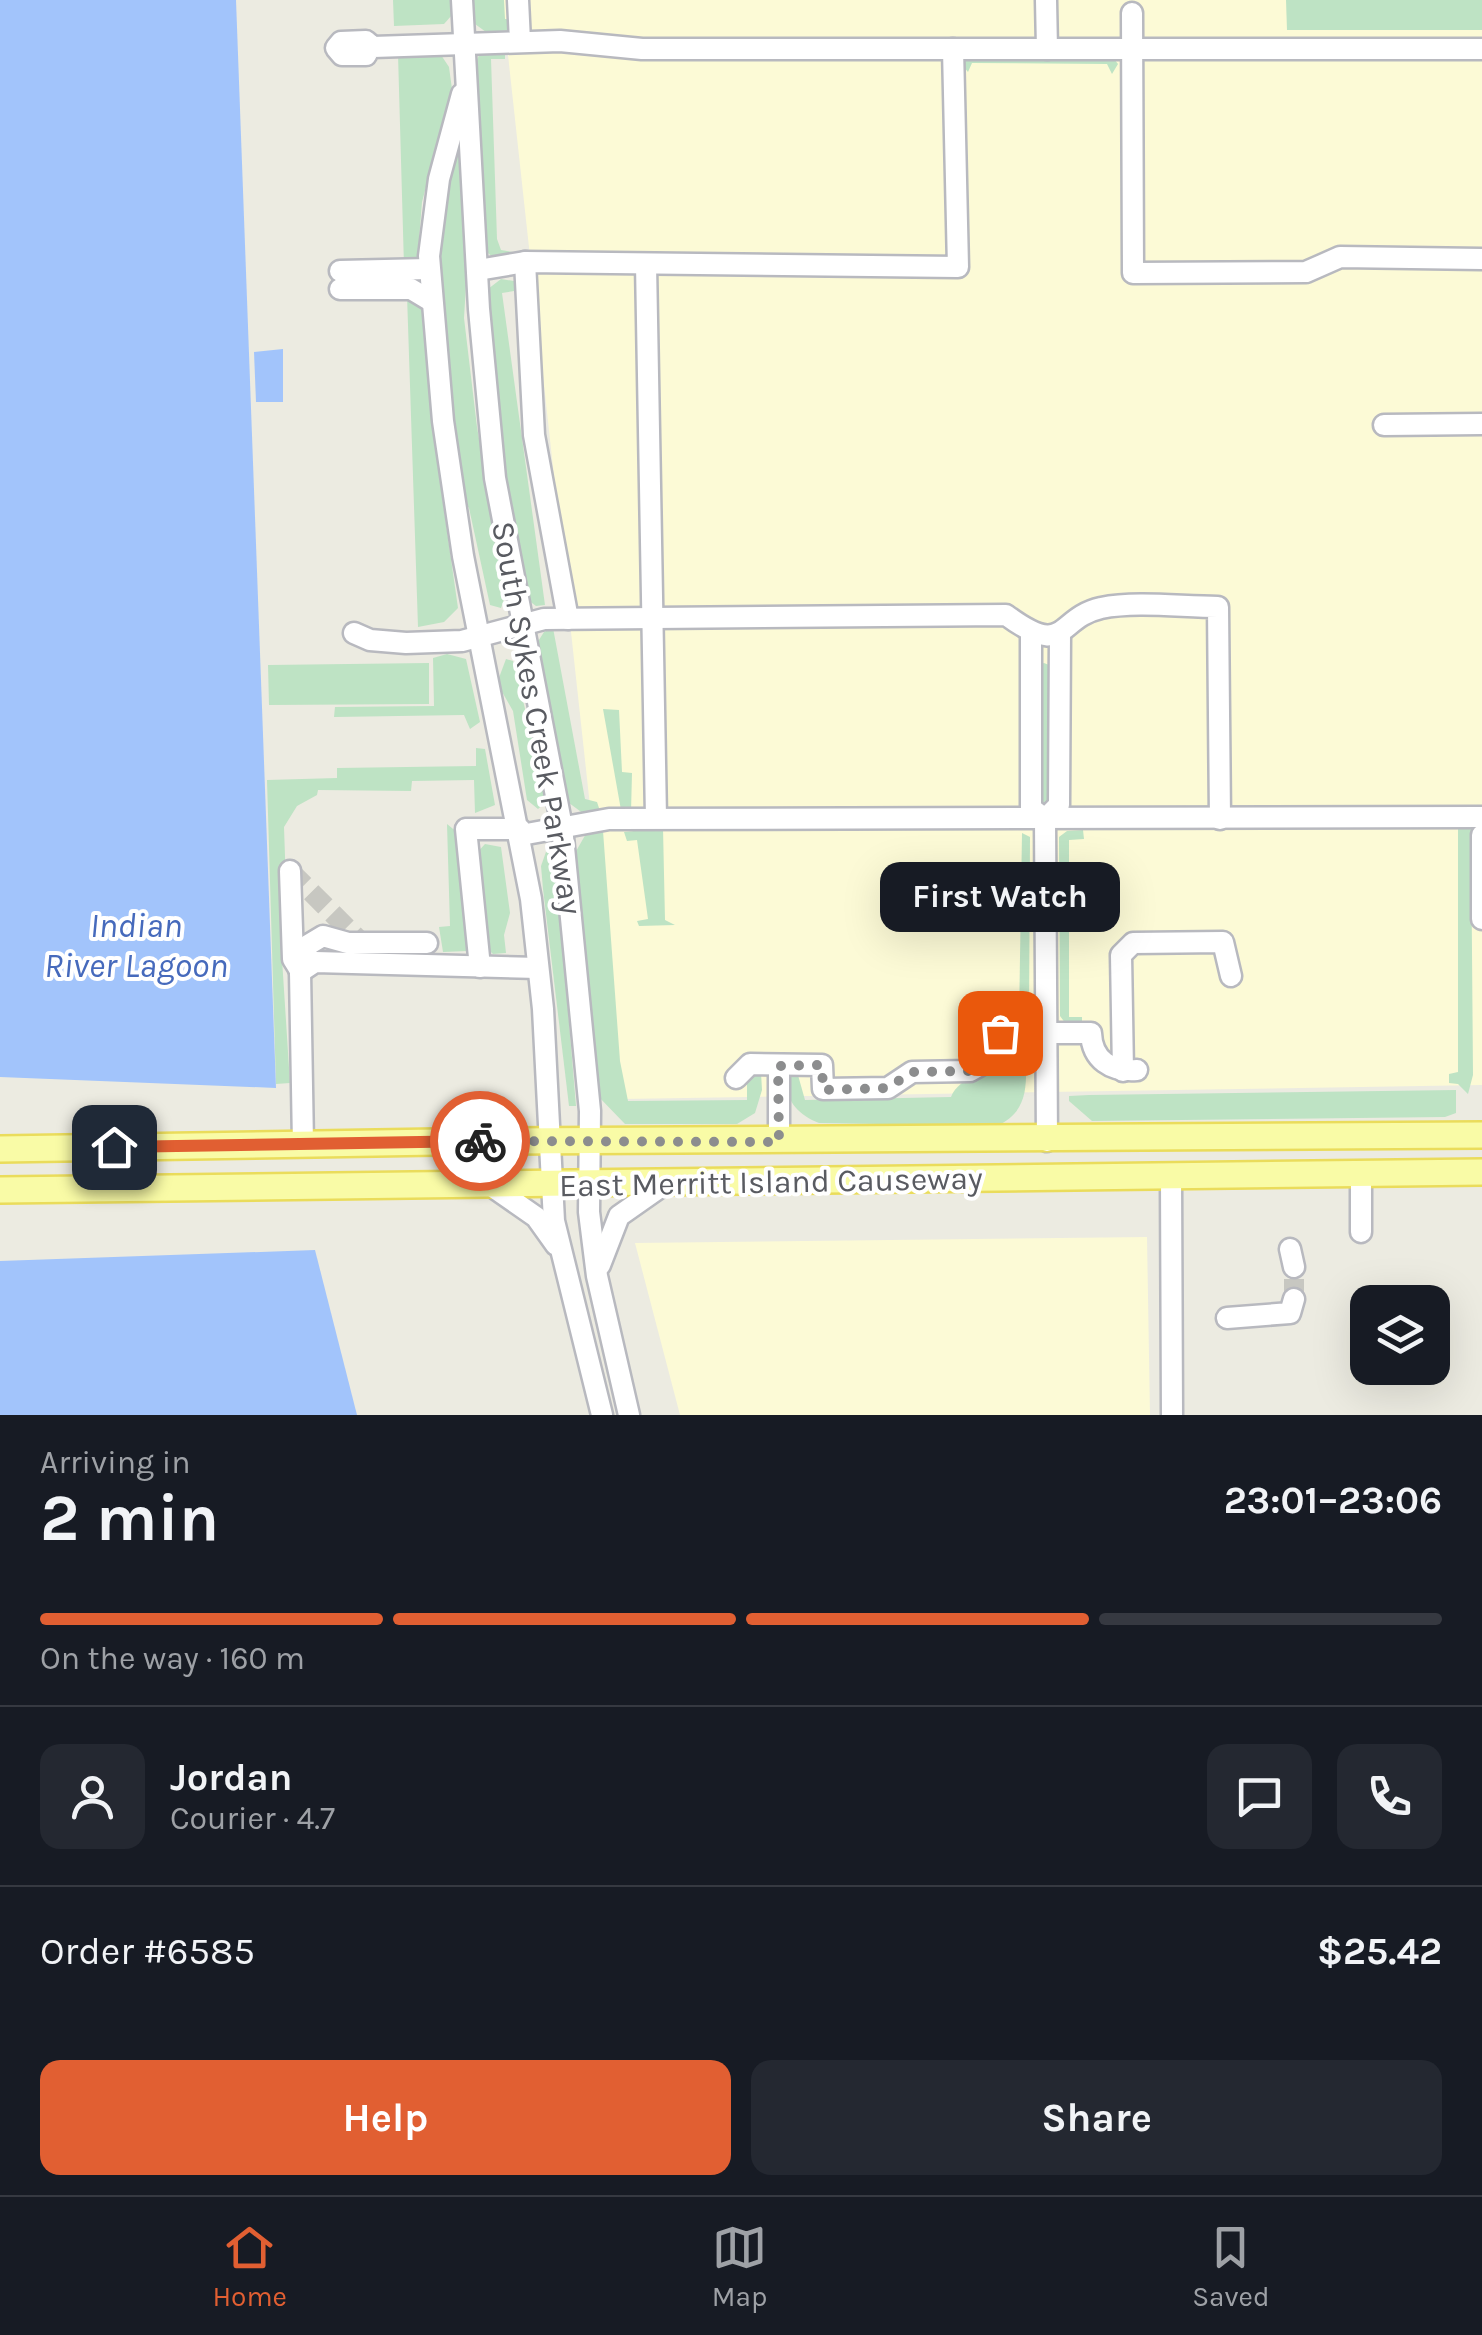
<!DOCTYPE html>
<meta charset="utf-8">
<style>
:root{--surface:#171b24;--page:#242831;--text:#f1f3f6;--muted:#9ea1a6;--line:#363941;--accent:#e15f32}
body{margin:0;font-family:Karla,sans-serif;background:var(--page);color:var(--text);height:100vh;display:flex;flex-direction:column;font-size:38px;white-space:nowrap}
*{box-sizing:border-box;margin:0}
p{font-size:32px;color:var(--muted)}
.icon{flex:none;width:55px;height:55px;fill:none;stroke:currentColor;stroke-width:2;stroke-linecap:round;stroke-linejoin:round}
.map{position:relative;height:1415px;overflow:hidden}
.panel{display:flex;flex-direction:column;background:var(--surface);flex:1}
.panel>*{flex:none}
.fabs{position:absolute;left:1350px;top:1285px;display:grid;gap:20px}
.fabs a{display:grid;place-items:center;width:100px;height:100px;border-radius:20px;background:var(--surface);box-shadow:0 10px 40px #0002;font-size:50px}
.pin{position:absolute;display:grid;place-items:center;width:85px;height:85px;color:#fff;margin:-42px;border-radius:20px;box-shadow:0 5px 15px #0006}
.courier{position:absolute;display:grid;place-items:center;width:100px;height:100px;margin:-50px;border:8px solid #e15f32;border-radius:50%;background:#fff;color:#222;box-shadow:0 2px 12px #0007}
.bubble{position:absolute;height:70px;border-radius:20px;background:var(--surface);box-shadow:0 10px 40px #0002;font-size:32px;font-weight:700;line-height:70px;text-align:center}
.head em{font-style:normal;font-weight:700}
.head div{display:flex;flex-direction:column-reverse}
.head{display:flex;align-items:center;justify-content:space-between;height:170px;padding:0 40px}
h1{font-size:65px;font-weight:700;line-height:75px}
.bar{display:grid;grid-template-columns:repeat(4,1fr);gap:15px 10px;align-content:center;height:120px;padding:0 40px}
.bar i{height:12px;border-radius:8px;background:var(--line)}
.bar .current{background:var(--accent)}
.bar p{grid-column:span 4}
.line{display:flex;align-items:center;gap:25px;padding:0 40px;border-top:2px solid var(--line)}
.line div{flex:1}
.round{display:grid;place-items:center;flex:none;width:105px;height:105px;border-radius:20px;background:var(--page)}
.button{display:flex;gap:20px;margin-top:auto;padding:20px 40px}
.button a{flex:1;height:115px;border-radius:20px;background:var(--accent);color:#fff;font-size:40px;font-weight:700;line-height:115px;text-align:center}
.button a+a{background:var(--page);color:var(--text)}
.menu{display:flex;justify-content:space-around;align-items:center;height:140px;border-top:2px solid var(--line);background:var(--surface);font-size:28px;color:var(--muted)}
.menu a{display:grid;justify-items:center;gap:5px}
.menu .current{color:var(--accent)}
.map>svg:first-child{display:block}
</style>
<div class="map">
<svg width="1482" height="1415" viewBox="0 0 1482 1415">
<rect width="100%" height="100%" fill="#ecebe1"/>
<g fill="#fcfad6">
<path d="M 502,0 L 1482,0 L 1482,1085 L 622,1099 Z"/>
<path d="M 1147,1237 L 1150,1415 L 680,1415 L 635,1243 Z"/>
</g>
<g fill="#bee3c4">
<path d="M 393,0 L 452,0 L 452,15 L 444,24 L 394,26 Z"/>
<path d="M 471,0 L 504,0 L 505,19 L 515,20 L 513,30 L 486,32 L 475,24 Z"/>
<path d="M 1286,0 L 1482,0 L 1482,30 L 1287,30 Z"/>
<path d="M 491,49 L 505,54 L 505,59 L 491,59 L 497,239 L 501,250 L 513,252 L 511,257 L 495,259 L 482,248 L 473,71 L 479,55 Z"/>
<path d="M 439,52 L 449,67 L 452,89 L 422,202 L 417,266 L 404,266 L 398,54 Z"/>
<path d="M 967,58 L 1114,59 L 1118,64 L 1112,74 L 1107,64 L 972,63 L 968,72 L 963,66 Z"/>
<path d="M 465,118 L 469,237 L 464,318 L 477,427 L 506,594 L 501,608 L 490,605 L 469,508 L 461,498 C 452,414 431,322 438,238 C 441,196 453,157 465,118 Z"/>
<path d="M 501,279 L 514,281 L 514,291 L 502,293 L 545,605 L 536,606 L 528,600 L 494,422 L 488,289 Z"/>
<path d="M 407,295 L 422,305 L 432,426 L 458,608 L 444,622 L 418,627 Z"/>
<path d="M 553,628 L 585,799 L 597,802 L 600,811 L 584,814 L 565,800 L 537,643 L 544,632 Z"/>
<path d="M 447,654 L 466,659 L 480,722 L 470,729 L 464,715 L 334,717 L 335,707 L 434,706 L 433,658 Z"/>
<path d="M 506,659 L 513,661 L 548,800 L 538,809 L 527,800 L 513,711 L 497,683 Z"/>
<path d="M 429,663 L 429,704 L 269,705 L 268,665 Z"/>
<path d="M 1044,663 L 1054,667 L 1054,802 L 1037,810 L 1039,665 Z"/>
<path d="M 603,709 L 619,710 L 622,772 L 632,773 L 631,812 L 621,810 Z"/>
<path d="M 476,748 L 485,749 L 495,805 L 475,813 L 474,780 L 412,781 L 411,791 L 318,790 L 317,795 L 297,806 L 284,827 L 288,944 L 282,959 L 290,1083 L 276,1084 L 267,780 L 337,778 L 337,768 L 476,766 Z"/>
<path d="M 447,824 L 458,833 L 470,940 L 467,951 L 443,952 L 439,927 L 450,926 Z"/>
<path d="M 1458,826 L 1471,827 L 1473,1075 L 1468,1094 L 1458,1084 L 1449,1083 L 1449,1074 L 1458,1072 Z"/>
<path d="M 663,828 L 665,920 L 675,925 L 639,926 L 637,921 L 648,919 L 637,840 L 627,841 L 624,832 Z"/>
<path d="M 1083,830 L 1084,839 L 1069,840 L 1069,1017 L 1082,1017 L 1082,1023 L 1066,1024 L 1060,1016 L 1059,837 L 1067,831 Z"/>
<path d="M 603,831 L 620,1061 L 628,1101 L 747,1100 L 747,1080 L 753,1069 L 761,1073 L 762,1090 L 755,1113 L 737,1124 L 625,1124 L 597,1095 L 575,853 L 587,832 Z"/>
<path d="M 1022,833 L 1030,837 L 1029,1014 L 1023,1023 L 1019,1019 Z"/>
<path d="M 485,844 L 501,847 L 510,913 L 504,935 L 506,953 L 493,954 L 487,948 L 475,855 Z"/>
<path d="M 547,849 L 555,854 L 576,1106 L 569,1106 L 543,889 L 541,866 Z"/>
<path d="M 1006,1045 L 1026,1051 C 1026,1085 1030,1110 997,1126 L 819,1123 C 796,1114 781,1096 788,1070 L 796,1068 L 805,1100 L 951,1097 C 959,1076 993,1071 1006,1045 Z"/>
<path d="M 1456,1090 L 1456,1113 L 1445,1117 L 1092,1121 L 1069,1101 L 1069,1096 L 1089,1095 Z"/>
</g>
<g fill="#a2c4fb">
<path d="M 0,0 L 236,0 L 276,1088 L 0,1077 Z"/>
<path d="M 283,349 L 283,402 L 256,402 L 254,352 Z"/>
<path d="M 315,1250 L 357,1415 L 0,1415 L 0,1261 Z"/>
</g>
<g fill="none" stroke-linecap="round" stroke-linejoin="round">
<g stroke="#c7c7c1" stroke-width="20" stroke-dasharray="20 10" stroke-linecap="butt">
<path d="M 290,871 L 362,943"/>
<path d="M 1294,1299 L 1294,1267"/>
</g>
<g stroke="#b8b9bf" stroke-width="25">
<g id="minor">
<path d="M 462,0 L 479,309 L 495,478 L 562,827 L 590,1111 L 589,1212 L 597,1276 L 629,1415"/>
<path d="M 518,0 L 520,41"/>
<path d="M 1046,0 L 1047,49"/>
<path d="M 1132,13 L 1133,273 L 1306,272 L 1340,257 L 1482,259"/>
<path d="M 370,47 L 366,55 L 342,55 L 336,48 L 341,42 L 366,41 L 373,47 L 560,41 L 642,49 L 1482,49"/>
<path d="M 462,94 L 439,179 L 429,256 L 443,421 L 463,556 L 531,899 L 543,1009 L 554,1221 L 602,1415"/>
<path d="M 525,262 L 534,435 L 568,619"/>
<path d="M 646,264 L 656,818"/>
<path d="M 478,270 L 525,262 L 958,267 L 953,49"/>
<path d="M 340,271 L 429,269"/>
<path d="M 340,289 L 411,289 L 431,301"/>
<path d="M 1384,425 L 1482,424"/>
<path d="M 354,633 L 370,640 L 406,643 L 462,641 L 544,619 L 1006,615 C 1067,660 1056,618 1101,608 C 1137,601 1181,607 1218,607 L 1220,819"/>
<path d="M 1031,633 L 1031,808 L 1045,819"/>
<path d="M 521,835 L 609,819 L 1482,817"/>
<path d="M 1482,835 L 1482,919"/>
<path d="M 290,871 L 293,959 L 301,972"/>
<path d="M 480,967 L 466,829 L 520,829"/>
<path d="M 300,972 L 315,962 L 538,968"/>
<path d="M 779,1066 L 779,1141"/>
<path d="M 1123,1071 L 1121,955 L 1133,943 L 1223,942 L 1231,976"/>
<path d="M 736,1078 L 750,1064 L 822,1065 L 823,1089 L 888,1088 L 912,1072 L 970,1071 L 988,1061 L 999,1033 L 1091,1033 C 1092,1060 1111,1072 1137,1070"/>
<path d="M 1047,1141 L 1045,819 L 1059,805 L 1060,634"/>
<path d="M 303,1144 L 300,972 L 308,945 L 323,936 L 348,943 L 427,943"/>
<path d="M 1361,1175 L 1361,1232"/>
<path d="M 1171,1179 L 1172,1415"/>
<path d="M 490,1185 L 536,1217 L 556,1245"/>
<path d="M 1290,1249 L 1294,1267"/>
<path d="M 600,1265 L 619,1216 L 666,1183"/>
<path d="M 1227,1318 L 1290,1313 L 1294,1299"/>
</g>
</g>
<g stroke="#eadc5b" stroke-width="30">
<g id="major">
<path d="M 0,1149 L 498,1141 L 1482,1135"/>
<path d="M 0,1190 L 1482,1172"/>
</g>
</g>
<use href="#minor" stroke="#fff" stroke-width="20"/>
<use href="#major" stroke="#f9fba6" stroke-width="25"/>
</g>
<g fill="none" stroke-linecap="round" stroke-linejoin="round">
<path stroke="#8c8d8e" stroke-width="10" stroke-dasharray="0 18" d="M 480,1141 L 779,1142 L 778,1066 L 822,1065 L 823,1090 L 888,1088 L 912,1072 L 970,1071 L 988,1061 L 1000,1033"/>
<path stroke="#e15f32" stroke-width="12" d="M 114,1147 L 480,1141"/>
</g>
<g text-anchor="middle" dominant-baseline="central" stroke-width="8" stroke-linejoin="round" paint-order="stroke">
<g font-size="32" fill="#595b61" stroke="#fff">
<text transform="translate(537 718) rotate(80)">South Sykes Creek Parkway</text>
<text transform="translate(771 1182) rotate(-1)">East Merritt Island Causeway</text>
</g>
<g font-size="35" font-style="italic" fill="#466abc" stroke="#fff">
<text x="136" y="925">Indian<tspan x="136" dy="40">River Lagoon</tspan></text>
</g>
</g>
</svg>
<div class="fabs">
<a><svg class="icon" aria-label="layers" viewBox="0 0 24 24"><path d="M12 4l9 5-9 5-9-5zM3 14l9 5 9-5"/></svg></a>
</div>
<div class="pin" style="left:1000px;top:1033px;background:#ea580c"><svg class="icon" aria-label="bag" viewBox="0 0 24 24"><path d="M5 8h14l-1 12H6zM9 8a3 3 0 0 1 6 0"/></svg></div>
<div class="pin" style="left:114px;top:1147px;background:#1f2937"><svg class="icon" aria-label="home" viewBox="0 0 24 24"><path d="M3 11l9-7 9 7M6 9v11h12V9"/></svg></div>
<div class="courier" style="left:480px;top:1141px"><svg class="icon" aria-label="bike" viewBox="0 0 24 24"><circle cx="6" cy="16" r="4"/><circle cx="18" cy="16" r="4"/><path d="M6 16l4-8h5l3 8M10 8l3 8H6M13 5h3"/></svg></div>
<div class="bubble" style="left:880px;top:862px;width:240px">First Watch</div>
</div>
<section class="panel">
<div class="head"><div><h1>2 min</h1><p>Arriving in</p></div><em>23:01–23:06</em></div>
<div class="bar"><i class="current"></i><i class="current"></i><i class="current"></i><i></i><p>On the way · 160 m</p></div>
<div class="line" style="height:180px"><a class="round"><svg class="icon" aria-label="person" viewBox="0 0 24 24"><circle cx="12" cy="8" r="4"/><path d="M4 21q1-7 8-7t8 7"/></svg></a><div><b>Jordan</b><p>Courier · 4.7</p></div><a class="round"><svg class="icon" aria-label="chat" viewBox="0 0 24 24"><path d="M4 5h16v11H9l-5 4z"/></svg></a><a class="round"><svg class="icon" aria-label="phone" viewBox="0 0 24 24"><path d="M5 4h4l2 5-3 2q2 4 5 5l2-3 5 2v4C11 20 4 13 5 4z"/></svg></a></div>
<div class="line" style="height:130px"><div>Order #6585</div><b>$25.42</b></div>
<div class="button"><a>Help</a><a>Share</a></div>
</section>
<nav class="menu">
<a class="current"><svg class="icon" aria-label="home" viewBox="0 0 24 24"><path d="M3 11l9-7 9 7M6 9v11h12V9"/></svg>Home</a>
<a><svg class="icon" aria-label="map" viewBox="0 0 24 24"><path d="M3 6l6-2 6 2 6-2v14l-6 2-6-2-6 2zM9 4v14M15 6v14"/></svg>Map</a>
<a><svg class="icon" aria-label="saved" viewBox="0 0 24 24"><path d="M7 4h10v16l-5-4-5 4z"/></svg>Saved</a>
</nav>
